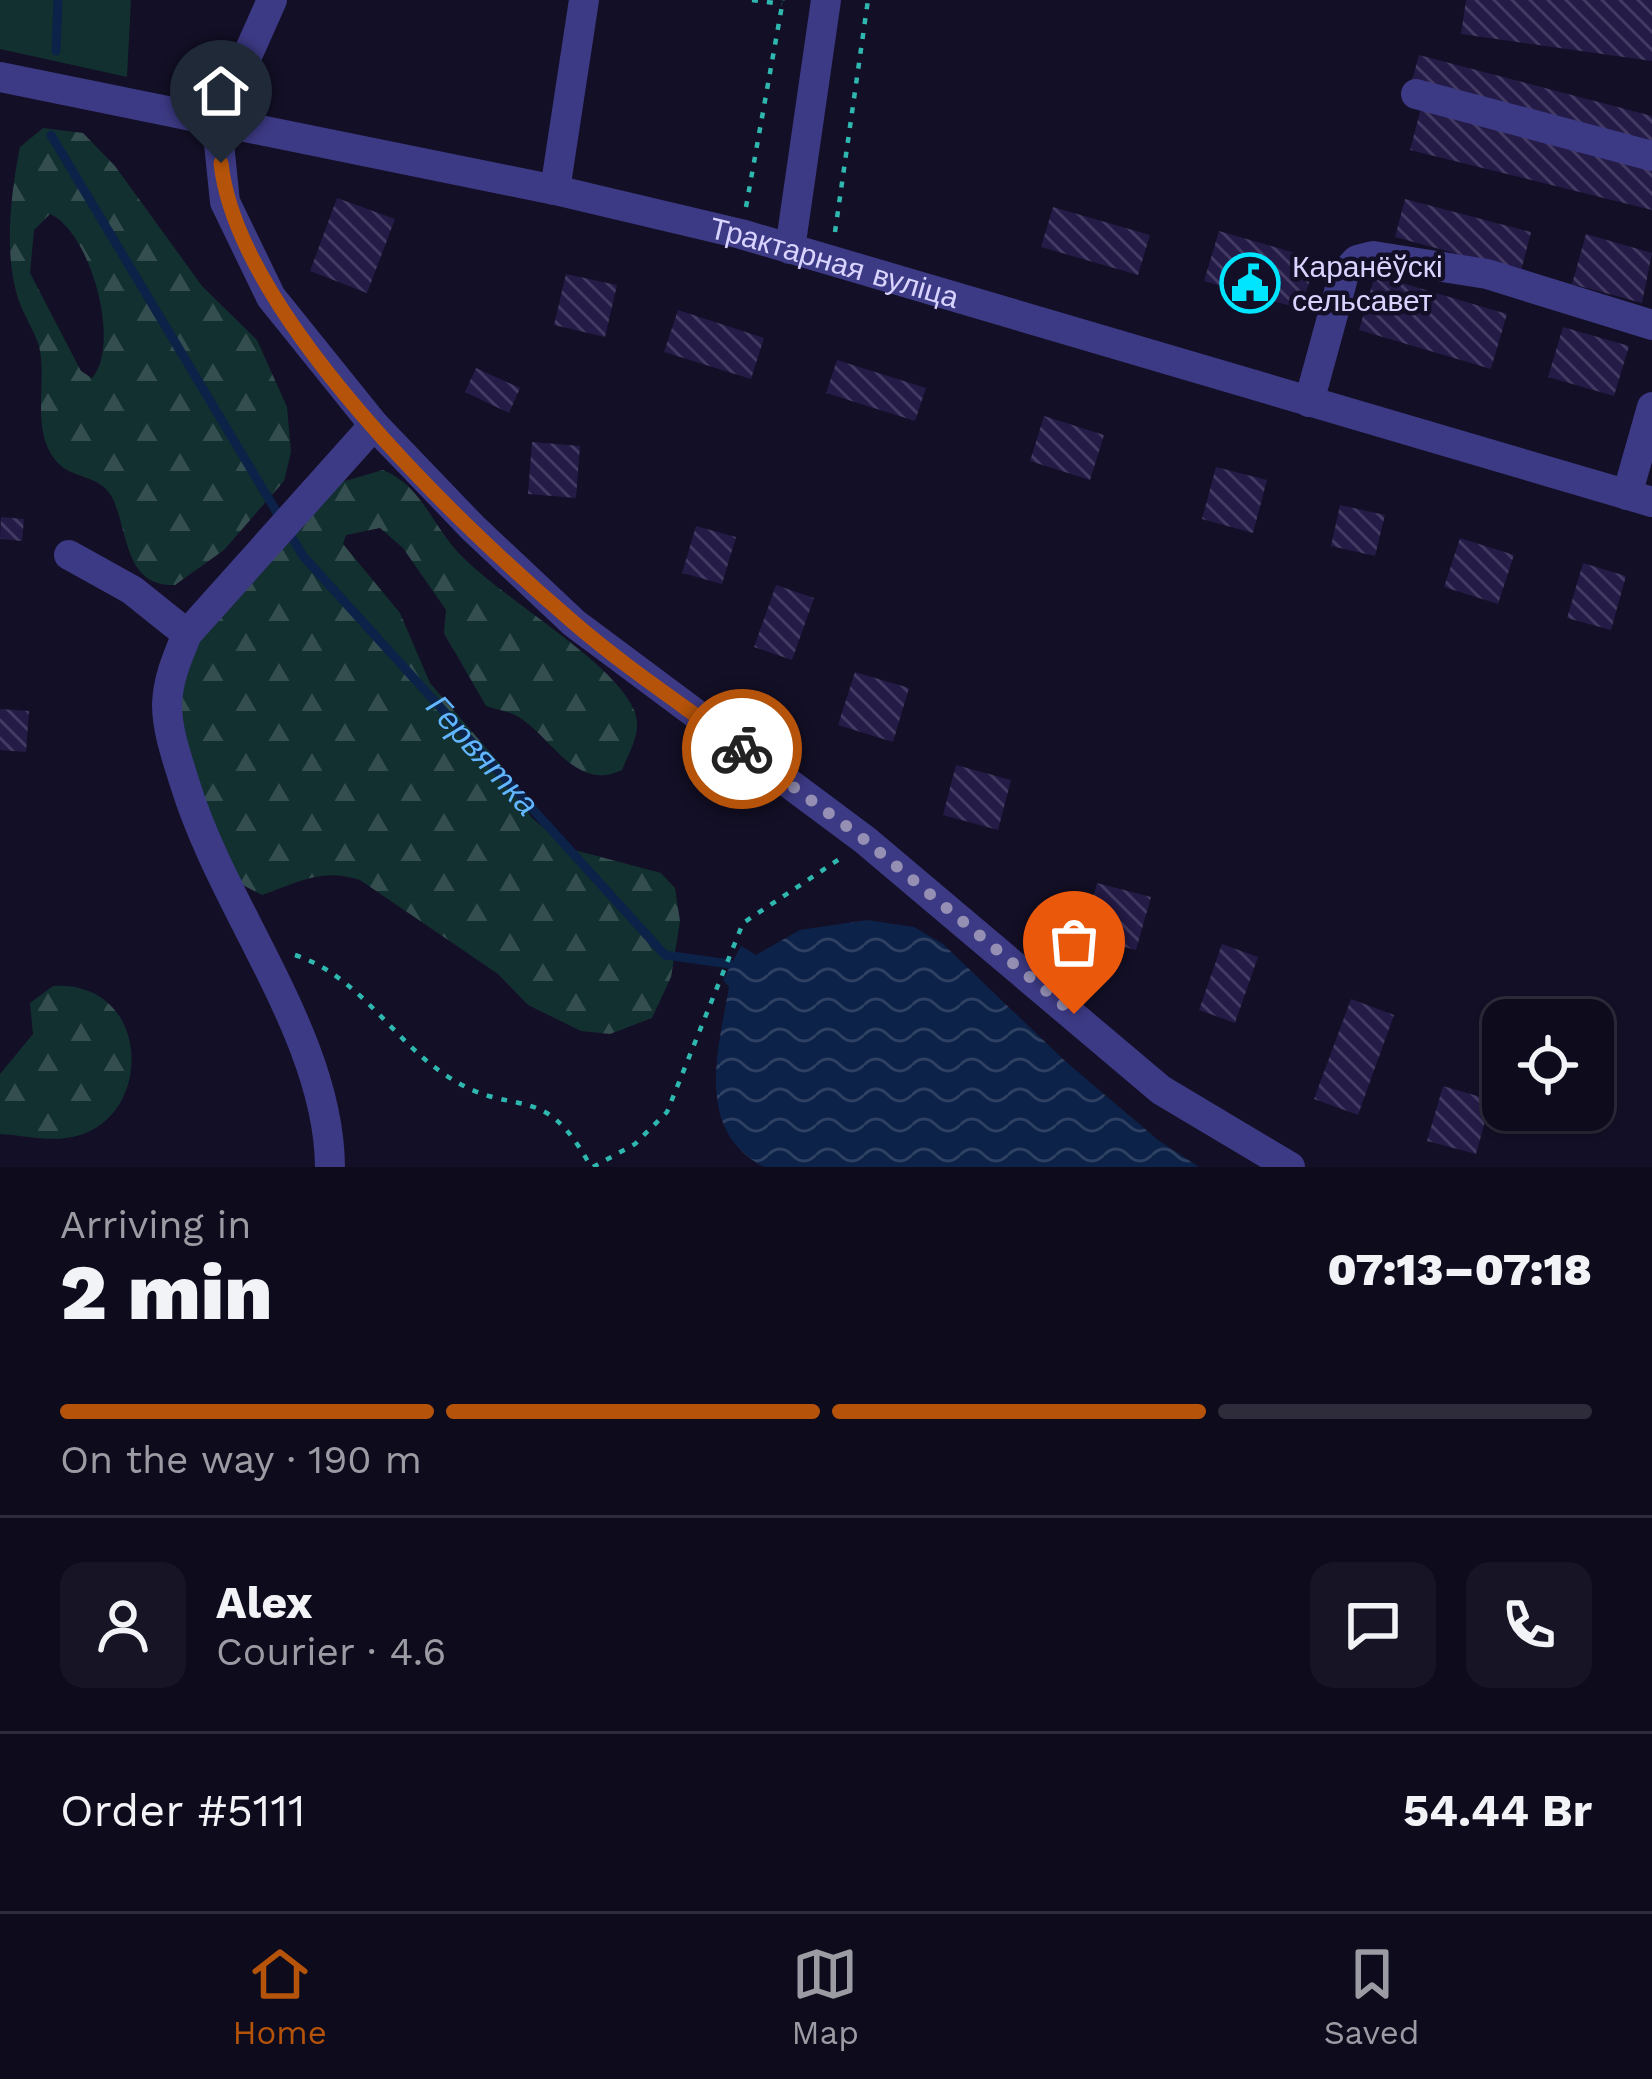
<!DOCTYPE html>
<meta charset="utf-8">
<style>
:root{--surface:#0e0b1c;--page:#171425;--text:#f1f3f6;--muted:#9b9ba3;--line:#2e2b3b;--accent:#b45309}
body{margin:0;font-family:"Work Sans",sans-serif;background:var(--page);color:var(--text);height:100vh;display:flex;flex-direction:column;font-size:45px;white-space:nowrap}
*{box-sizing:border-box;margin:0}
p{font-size:39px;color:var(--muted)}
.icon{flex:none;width:66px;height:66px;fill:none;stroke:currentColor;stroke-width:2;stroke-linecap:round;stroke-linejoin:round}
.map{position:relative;height:1167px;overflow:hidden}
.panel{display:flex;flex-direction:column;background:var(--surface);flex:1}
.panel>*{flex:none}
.fabs{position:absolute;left:1482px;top:999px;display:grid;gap:24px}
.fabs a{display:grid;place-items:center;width:132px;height:132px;border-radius:24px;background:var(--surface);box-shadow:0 3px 9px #0004,0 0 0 3px var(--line);font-size:60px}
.pin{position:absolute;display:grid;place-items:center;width:102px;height:102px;color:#fff;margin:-123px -51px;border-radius:50% 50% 50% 0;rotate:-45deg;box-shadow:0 0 12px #0007}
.pin .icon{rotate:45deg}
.courier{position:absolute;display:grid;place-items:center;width:120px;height:120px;margin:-60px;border:9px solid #b45309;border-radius:50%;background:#fff;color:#222;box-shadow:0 3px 15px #0007}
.head em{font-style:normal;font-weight:800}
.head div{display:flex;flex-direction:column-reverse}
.head{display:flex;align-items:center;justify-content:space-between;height:204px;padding:0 60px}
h1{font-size:78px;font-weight:800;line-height:90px}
.bar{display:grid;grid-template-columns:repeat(4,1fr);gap:18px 12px;align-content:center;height:144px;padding:0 60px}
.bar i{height:15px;border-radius:9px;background:var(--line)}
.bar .current{background:var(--accent)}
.bar p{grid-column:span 4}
.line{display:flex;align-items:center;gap:30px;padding:0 60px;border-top:3px solid var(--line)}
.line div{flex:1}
.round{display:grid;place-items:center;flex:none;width:126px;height:126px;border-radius:24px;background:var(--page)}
.menu{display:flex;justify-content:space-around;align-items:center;height:168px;border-top:3px solid var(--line);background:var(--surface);font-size:33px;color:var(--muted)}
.menu a{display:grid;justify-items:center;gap:6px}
.menu .current{color:var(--accent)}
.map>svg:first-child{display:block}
</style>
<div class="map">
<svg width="1652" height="1167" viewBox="0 0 1652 1167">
<defs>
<pattern id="forest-firs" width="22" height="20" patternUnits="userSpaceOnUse" patternTransform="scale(3)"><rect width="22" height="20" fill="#12302f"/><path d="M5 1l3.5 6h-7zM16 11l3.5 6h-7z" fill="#344d4e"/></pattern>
<pattern id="water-waves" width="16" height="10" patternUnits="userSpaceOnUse" patternTransform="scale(3)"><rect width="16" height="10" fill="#0c2248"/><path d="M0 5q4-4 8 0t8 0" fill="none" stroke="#2f4163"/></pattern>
<pattern id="building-back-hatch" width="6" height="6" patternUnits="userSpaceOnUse" patternTransform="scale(3)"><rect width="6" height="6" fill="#241b47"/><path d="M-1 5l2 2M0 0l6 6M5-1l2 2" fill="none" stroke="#433b63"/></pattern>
</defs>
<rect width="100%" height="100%" fill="#130f26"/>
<path fill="#12302f" d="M 0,0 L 131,0 L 127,77 L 0,49 Z"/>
<g fill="url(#forest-firs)" fill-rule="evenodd">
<path d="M 43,128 L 83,133 L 115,166 L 202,286 L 257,340 L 287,407 L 291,452 L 284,481 L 224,550 L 175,585 C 124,587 129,532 112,497 C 100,475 73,479 58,463 C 29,432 48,383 39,346 C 34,329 22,313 17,295 C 4,250 11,192 20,147 ZM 50,214 C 90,231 122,344 92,378 L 81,371 L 30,273 L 34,230 Z"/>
<path d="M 383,470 C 419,484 432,523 456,550 C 498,597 613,660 634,710 C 643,731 630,750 622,770 C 574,793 550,733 515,715 C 506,711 495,709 486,706 L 444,633 L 446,610 L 403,548 L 380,528 L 346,535 L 343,544 L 400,613 L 430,683 L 500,764 L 531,817 L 567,848 L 661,873 L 675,888 L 680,921 L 671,977 L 652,1018 L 610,1034 L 581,1031 L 528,1005 L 498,974 L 360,880 C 323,867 296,883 262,895 L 237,882 L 195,790 L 179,696 L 195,640 L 338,483 Z"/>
<path d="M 53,986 C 156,980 155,1128 66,1138 C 45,1141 21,1135 0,1134 L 0,1074 L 33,1034 L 30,1003 Z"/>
</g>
<path fill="url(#water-waves)" d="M 867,920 L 914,927 L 943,944 L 1064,1060 L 1158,1140 L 1199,1167 L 764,1167 C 694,1130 718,1051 729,987 L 723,980 L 741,946 L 756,955 L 800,930 Z"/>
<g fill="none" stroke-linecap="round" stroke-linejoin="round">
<g stroke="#0c2248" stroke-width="9">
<path d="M 56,51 L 58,0"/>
<path id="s1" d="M 51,135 L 303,556 L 665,955 L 730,964"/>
</g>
</g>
<g fill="url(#building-back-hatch)">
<path d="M 1466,0 L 1652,0 L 1652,61 L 1461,34 Z"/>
<path d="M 1419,55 L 1652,116 L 1652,147 L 1411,84 Z"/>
<path d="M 1421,108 L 1652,165 L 1652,210 L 1410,150 Z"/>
<path d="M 337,198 L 395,219 L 367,293 L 310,271 Z"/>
<path d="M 1405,199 L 1531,232 L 1521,271 L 1395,237 Z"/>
<path d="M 1053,207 L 1150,235 L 1138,275 L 1041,247 Z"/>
<path d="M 1219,231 L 1316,259 L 1301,309 L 1204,281 Z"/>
<path d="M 1586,234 L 1652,253 L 1642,303 L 1572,284 Z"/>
<path d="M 566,274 L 617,285 L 605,337 L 554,325 Z"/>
<path d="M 1375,275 L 1507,314 L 1491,369 L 1359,330 Z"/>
<path d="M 678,310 L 764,338 L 751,379 L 664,352 Z"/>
<path d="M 1563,327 L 1629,346 L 1614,396 L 1548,377 Z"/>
<path d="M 837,360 L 926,388 L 915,421 L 826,393 Z"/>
<path d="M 476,368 L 520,388 L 509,413 L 465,392 Z"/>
<path d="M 1044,416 L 1104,435 L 1090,480 L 1030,461 Z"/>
<path d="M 532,442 L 580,446 L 576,498 L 528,494 Z"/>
<path d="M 1216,467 L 1267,480 L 1253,533 L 1202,519 Z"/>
<path d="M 1340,505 L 1385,515 L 1375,556 L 1331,546 Z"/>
<path d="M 1,517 L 24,519 L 22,541 L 0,539 Z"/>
<path d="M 696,526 L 736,537 L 722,584 L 682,573 Z"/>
<path d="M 1460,538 L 1514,555 L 1498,604 L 1444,587 Z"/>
<path d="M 1583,563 L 1626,576 L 1611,630 L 1567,618 Z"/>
<path d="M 776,585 L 814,598 L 792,660 L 754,647 Z"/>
<path d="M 855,672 L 909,688 L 893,742 L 838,725 Z"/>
<path d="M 0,709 L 29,711 L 26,752 L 0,750 Z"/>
<path d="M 956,765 L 1011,780 L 998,830 L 943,815 Z"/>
<path d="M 1097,883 L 1151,897 L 1136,950 L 1083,936 Z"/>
<path d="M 1222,944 L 1258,957 L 1235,1023 L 1199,1010 Z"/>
<path d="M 1351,999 L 1394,1015 L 1358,1115 L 1314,1099 Z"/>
<path d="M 1443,1086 L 1491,1100 L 1476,1154 L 1427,1141 Z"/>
</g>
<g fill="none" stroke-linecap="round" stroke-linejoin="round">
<g stroke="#2fb8b0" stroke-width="4.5" stroke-dasharray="6 9" stroke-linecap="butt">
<path d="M 752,0 L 782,4"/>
<path d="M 746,207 L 783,0"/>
<path d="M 835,232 L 868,0"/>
<path d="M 295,955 C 359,976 391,1038 444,1074 C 515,1123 541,1075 591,1167"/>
<path d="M 593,1167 L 635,1144 L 667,1112 L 743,923 L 841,858"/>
</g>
<g stroke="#3d3a85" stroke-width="30">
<path id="s2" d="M 0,77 L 555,190 L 741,234 L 1652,502"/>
<path d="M 1416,94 L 1652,156"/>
<path d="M 217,124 L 225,202 L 271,297 L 374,425 L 473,528 L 574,623 L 865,840 L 1161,1090 L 1290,1167"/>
<path d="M 217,124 L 272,0"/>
<path d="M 555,190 L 584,0"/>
<path d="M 790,249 L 826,0"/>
<path d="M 1309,402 L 1344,274 L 1357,260 L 1373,256 L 1487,274 L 1652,325"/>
<path d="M 1627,495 L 1652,407"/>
<path d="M 69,555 L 132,590 L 187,634"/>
<path d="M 330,1167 C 329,1036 223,909 185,784 C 177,758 167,731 167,704 C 168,678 178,656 187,634 L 374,425"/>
</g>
</g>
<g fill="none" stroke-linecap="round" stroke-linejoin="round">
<path stroke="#948fb3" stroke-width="12" stroke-dasharray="0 21.6" d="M 742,749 L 865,840 L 1074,1014"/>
<path stroke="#b45309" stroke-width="15" d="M 221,163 C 237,313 459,525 573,622 C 626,668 686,707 742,749"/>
</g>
<defs>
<g id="civic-ring" transform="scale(3)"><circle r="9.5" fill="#130f26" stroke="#00e5ff" stroke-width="1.5"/><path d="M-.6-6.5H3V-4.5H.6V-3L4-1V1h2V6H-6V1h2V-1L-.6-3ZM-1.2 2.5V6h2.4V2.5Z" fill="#00e5ff"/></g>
</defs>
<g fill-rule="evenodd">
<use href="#civic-ring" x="1250" y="283"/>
</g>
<g text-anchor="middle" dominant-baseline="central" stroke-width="9" stroke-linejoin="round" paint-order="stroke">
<g font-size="30" fill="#d9d4ff" stroke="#130f26">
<text stroke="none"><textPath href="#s2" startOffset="855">Трактарная вуліца</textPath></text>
</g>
<g font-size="30" fill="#d9d4ff" stroke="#130f26" text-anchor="start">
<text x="1292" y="266">Каранёўскі<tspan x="1292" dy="34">сельсавет</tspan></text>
</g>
<g font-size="33" font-style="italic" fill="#62b6ff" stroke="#130f26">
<text stroke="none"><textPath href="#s1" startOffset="759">Гервятка</textPath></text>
</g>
</g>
</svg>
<div class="fabs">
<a><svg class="icon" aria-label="locate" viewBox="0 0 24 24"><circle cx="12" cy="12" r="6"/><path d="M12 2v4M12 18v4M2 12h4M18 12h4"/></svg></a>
</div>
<div class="pin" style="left:1074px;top:1014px;background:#ea580c"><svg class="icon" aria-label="bag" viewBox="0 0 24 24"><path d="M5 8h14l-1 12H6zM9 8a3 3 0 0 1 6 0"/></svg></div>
<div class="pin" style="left:221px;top:163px;background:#1f2937"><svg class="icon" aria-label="home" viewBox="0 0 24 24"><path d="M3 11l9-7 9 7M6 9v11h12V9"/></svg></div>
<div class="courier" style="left:742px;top:749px"><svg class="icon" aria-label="bike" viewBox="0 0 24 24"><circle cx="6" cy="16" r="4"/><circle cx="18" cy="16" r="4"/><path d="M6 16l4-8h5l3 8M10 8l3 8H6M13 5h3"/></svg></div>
</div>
<section class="panel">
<div class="head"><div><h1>2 min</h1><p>Arriving in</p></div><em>07:13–07:18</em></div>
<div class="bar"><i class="current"></i><i class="current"></i><i class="current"></i><i></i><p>On the way · 190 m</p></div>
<div class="line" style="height:216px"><a class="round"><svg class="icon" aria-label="person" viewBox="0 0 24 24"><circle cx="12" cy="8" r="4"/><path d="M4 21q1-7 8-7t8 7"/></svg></a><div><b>Alex</b><p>Courier · 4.6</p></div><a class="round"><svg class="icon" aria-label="chat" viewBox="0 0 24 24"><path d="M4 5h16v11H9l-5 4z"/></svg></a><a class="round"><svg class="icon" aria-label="phone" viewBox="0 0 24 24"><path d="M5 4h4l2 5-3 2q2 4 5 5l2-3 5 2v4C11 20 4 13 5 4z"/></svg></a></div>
<div class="line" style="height:156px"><div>Order #5111</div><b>54.44 Br</b></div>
</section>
<nav class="menu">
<a class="current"><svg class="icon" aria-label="home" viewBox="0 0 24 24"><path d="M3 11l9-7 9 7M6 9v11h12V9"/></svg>Home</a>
<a><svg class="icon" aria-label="map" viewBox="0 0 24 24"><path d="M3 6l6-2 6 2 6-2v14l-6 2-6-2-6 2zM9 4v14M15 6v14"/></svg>Map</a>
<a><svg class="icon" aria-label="saved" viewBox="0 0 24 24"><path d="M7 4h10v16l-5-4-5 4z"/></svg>Saved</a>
</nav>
